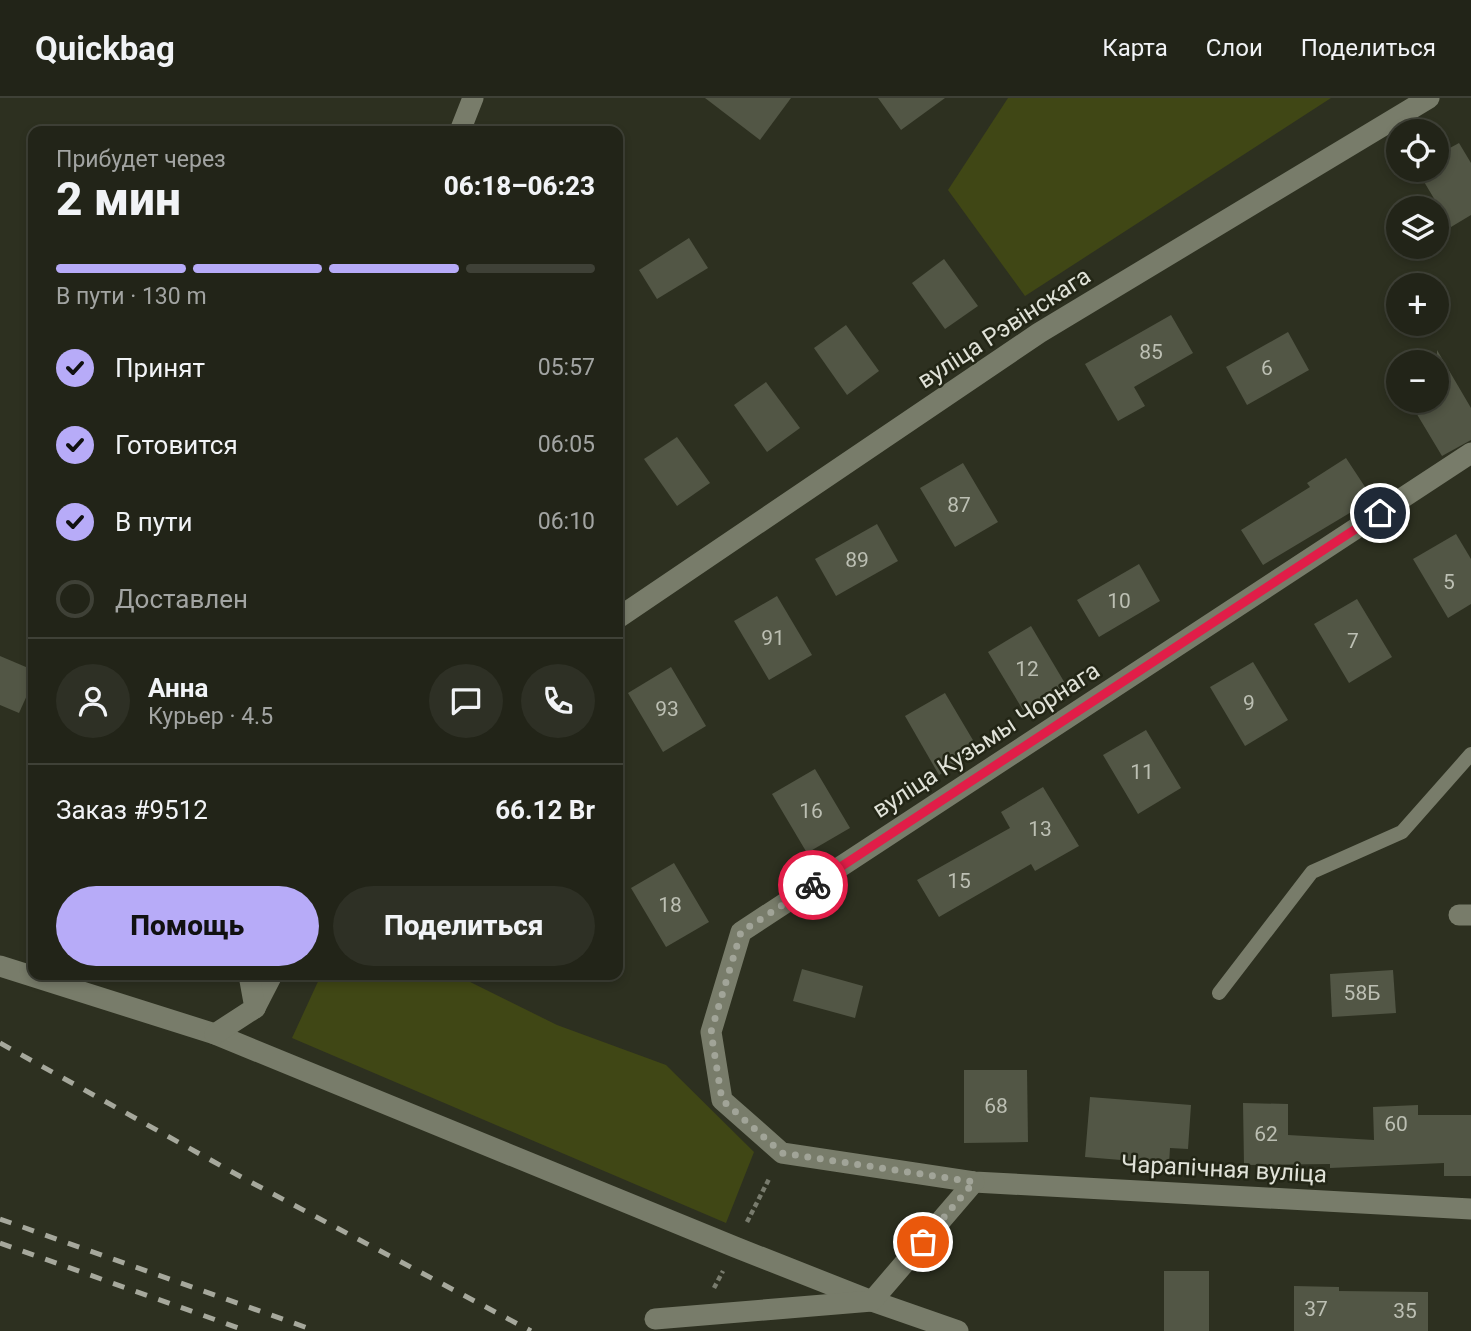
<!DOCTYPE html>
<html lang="ru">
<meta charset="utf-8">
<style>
:root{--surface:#222418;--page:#2e3025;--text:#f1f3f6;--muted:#a2a4a2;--line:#3f4137;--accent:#b7abf8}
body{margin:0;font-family:Roboto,sans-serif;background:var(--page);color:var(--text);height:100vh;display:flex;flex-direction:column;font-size:26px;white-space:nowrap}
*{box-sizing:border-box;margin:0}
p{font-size:23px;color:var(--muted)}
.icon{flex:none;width:38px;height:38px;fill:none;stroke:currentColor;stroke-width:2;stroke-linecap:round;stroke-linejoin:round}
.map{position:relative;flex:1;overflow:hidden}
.sheet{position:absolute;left:28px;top:28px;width:595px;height:854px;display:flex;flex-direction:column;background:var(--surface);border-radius:14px;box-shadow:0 4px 10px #0003,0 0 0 2px var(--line)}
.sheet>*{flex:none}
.tools{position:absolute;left:1386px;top:21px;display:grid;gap:14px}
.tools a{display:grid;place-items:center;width:63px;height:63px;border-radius:50%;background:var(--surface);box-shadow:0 4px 10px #0003,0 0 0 2px var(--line);font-size:35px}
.pin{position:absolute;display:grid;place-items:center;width:60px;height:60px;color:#fff;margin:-30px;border:4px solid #fff;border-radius:50%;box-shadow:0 2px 7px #0007}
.courier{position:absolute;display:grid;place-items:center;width:70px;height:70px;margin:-35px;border:5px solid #e11d48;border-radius:50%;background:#fff;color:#222;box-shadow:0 2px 9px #0007}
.overview em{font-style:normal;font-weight:800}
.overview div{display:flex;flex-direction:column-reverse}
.overview{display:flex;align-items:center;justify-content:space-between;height:119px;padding:0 28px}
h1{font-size:46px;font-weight:800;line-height:52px}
.bar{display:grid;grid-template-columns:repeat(4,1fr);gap:10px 7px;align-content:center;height:84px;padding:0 28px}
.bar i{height:9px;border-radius:5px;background:var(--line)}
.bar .current{background:var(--accent)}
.bar p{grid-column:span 4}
.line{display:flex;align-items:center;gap:18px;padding:0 28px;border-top:2px solid var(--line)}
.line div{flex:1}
.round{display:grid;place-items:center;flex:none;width:74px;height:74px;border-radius:37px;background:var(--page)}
ol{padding:0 28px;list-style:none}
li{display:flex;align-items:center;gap:21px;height:77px}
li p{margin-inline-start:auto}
li .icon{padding:7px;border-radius:50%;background:var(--accent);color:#111;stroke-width:4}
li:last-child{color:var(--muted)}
li i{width:38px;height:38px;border:4px solid var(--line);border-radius:50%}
.primary-button{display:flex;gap:14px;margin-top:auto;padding:14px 28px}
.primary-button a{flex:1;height:80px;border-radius:42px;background:var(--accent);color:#111;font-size:28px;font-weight:800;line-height:80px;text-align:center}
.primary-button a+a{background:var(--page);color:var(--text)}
header{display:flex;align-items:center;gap:42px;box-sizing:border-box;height:98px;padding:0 35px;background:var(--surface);border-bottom:2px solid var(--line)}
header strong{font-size:33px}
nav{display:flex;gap:38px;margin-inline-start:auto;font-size:24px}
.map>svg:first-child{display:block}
</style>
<header>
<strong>Quickbag</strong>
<nav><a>Карта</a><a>Слои</a><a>Поделиться</a></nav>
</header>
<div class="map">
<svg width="1471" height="1233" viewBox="0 0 1471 1233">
<rect width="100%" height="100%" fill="#2d3020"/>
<g fill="#404715">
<path d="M 1008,0 L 1331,0 L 1025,198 L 948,92 Z"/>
<path d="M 321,877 L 456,877 L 557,927 L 666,967 L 754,1054 L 726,1125 L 292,940 Z"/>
</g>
<g fill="#525645">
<path d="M 705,0 L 791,0 L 760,42 Z"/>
<path d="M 878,0 L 945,0 L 901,32 Z"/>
<path d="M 1459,45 L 1471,65 L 1471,117 L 1451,129 L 1417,72 L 1437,72 L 1437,57 Z"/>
<path d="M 689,140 L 708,170 L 657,201 L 639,172 Z"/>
<path d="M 944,161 L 978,208 L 945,231 L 912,185 Z"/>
<path d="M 1171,217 L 1193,255 L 1134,289 L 1145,308 L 1118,323 L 1085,266 Z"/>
<path d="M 846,227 L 879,273 L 847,297 L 814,250 Z"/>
<path d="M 1288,234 L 1309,272 L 1247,307 L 1226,269 Z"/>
<path d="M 1437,252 L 1471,310 L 1471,342 L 1442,358 L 1409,303 L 1437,303 Z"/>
<path d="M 766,284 L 800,330 L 767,354 L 734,307 Z"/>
<path d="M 677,339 L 710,385 L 677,408 L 644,361 Z"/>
<path d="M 1346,360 L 1373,401 L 1263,467 L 1241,432 L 1310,389 L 1307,385 Z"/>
<path d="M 963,365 L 998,424 L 955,449 L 920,390 Z"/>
<path d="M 877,426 L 898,463 L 836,498 L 815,461 Z"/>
<path d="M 1456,436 L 1471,461 L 1471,506 L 1448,520 L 1413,461 Z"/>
<path d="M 1139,466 L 1160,503 L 1099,539 L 1077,502 Z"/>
<path d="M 777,498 L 812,557 L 769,582 L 734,523 Z"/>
<path d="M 1357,501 L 1392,559 L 1349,585 L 1314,526 Z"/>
<path d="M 1031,528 L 1066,587 L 1023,612 L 988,554 Z"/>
<path d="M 0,558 L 33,572 L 33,584 L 19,615 L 0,607 Z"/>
<path d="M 1253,564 L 1288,622 L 1245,648 L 1210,589 Z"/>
<path d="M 671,569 L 706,628 L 663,654 L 628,595 Z"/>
<path d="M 945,595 L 980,654 L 939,677 L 905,618 Z"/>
<path d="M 1146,632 L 1181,690 L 1138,716 L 1103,657 Z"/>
<path d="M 815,671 L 850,730 L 807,755 L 772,696 Z"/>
<path d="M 1043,689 L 1079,748 L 1035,773 L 1031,766 L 939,819 L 917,782 L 1010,730 L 1001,714 Z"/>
<path d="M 674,765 L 709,824 L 666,849 L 631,790 Z"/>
<path d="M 802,871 L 863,888 L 855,920 L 793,903 Z"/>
<path d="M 1393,872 L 1396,915 L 1332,919 L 1330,876 Z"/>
<path d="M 964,972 L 1027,972 L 1028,1044 L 964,1045 Z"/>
<path d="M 1090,999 L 1191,1007 L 1188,1051 L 1170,1050 L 1169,1066 L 1085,1059 Z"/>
<path d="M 1243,1005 L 1288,1006 L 1288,1037 L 1374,1042 L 1373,1009 L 1418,1007 L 1418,1017 L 1471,1017 L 1471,1078 L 1444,1078 L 1444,1065 L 1330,1070 L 1330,1066 L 1244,1067 Z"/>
<rect x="1164" y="1173" width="45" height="60"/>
<path d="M 1294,1188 L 1339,1189 L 1339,1193 L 1428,1194 L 1428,1233 L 1294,1233 Z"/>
</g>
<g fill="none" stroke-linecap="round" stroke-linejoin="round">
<g stroke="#787b6d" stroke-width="4.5" stroke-dasharray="5 3.5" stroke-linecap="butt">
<path d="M 747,1124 L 770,1079"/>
<path d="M 714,1190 L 723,1173"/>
</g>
<path stroke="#787c6a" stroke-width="14" d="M 1219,895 L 1312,774 L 1402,734 L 1471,656"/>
<g stroke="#787c6a" stroke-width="21">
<path d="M 460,33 L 473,0"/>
<path d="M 1471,355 L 741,834 L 711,934 L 722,1002 L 782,1055 L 974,1084 L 1471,1111"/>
<path d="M 618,520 L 1039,235 L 1429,0"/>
<path d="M 1459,817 L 1471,817"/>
<path d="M 0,868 L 215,936 L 735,1149 L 872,1203 L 958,1233"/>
<path d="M 255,910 L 272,877"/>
<path d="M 215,936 L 255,910 L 249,877"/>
<path d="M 655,1221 L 872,1203 L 974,1084"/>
</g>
<g stroke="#a6a89c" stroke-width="5" stroke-dasharray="12 12" stroke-linecap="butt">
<path d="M 0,945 L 243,1080 L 531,1233"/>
<path d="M 0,1121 L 316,1233"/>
<path d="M 0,1145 L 247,1233"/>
</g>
</g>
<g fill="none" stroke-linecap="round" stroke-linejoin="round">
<path stroke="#a1a498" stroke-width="7" stroke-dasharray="0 12.6" d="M 813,787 L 741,834 L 711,934 L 722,1002 L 782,1055 L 974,1084 L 923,1144"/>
<path stroke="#e11d48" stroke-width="9" d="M 813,787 L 1380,415"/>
</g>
<g text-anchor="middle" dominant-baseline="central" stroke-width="5" stroke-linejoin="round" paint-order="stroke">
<g font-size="21" fill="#bcbfb3">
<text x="1151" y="254">85</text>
<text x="1267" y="270">6</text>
<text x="959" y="407">87</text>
<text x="857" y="462">89</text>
<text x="1449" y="484">5</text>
<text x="1119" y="503">10</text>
<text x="773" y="540">91</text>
<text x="1353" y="543">7</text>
<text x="1027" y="571">12</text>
<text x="1249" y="605">9</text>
<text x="667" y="611">93</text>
<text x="1142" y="674">11</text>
<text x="811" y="713">16</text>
<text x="1040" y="731">13</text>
<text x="959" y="783">15</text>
<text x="670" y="807">18</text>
<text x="1362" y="895">58Б</text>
<text x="996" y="1008">68</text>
<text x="1396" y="1026">60</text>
<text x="1266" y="1036">62</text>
<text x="1316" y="1211">37</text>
<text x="1405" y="1213">35</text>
</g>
<g font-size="24" fill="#e0e2d8" stroke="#232616">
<text transform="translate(1004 230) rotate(-33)">вуліца Рэвінскага</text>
<text transform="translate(986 642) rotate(-33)">вуліца Кузьмы Чорнага</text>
<text transform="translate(1224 1071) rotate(3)">Чарапічная вуліца</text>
</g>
</g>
</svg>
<div class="tools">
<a><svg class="icon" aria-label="locate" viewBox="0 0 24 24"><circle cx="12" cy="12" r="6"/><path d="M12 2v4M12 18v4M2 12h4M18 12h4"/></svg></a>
<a><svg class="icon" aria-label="layers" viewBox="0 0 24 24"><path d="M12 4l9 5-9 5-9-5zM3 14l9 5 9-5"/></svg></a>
<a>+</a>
<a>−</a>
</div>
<div class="pin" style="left:923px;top:1144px;background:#ea580c"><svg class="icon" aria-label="bag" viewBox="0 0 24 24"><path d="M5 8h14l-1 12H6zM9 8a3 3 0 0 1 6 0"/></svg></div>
<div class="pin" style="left:1380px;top:415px;background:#1f2937"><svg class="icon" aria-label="home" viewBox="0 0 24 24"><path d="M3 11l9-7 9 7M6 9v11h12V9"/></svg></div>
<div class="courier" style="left:813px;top:787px"><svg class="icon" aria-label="bike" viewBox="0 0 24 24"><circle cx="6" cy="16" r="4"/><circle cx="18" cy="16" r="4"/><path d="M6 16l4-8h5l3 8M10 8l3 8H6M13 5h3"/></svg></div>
<section class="sheet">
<div class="overview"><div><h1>2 мин</h1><p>Прибудет через</p></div><em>06:18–06:23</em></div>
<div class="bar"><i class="current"></i><i class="current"></i><i class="current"></i><i></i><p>В пути · 130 m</p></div>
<ol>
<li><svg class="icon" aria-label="check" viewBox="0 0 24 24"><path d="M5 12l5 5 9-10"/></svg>Принят<p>05:57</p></li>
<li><svg class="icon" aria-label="check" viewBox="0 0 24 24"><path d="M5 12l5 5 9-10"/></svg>Готовится<p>06:05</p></li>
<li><svg class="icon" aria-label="check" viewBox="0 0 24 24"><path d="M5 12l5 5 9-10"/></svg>В пути<p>06:10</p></li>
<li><i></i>Доставлен</li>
</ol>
<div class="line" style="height:126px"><a class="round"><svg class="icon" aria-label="person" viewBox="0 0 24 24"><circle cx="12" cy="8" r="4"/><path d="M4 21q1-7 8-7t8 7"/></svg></a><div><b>Анна</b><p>Курьер · 4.5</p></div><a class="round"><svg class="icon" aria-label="chat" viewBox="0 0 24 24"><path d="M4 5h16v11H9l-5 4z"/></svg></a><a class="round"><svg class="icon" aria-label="phone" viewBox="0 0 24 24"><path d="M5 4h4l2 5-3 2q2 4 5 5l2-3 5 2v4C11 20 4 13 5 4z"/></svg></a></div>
<div class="line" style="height:91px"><div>Заказ #9512</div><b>66.12 Br</b></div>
<div class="primary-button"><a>Помощь</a><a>Поделиться</a></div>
</section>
</div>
